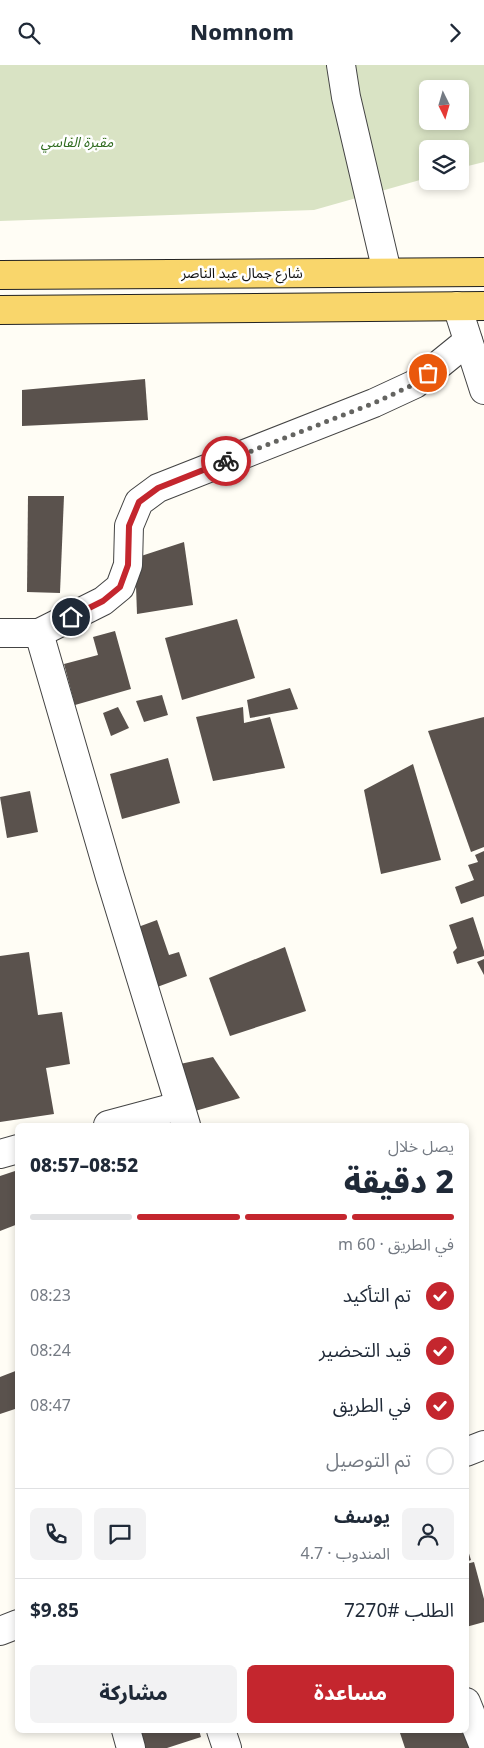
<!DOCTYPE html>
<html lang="ar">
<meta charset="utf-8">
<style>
:root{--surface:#fff;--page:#f2f2f3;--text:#1f2937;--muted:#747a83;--line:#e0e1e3;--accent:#c4262e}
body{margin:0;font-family:Georgia,"Noto Sans Arabic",serif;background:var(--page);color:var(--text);direction:rtl;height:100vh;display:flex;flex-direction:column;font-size:19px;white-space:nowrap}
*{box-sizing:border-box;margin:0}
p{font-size:16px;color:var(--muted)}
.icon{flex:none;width:28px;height:28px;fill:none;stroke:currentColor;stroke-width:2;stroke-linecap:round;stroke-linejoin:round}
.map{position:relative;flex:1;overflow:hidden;direction:ltr}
.sheet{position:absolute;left:15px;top:1058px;width:454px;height:610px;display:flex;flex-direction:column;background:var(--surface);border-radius:8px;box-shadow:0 2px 8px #0003;direction:rtl}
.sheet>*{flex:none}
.needle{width:32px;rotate:175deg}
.tools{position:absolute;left:419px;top:15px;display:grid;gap:10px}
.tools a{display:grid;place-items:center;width:50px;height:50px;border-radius:8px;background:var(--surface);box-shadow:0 2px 8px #0003;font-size:25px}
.pin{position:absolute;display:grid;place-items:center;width:42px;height:42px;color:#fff;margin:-21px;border:2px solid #fff;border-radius:50%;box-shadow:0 1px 5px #0007}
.courier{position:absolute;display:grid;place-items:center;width:50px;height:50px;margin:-25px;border:4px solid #c4262e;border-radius:50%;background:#fff;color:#222;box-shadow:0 1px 6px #0007}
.summary em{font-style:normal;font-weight:800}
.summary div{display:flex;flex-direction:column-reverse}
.summary{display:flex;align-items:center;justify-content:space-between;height:85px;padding:0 15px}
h1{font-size:32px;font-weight:800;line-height:38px}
.bar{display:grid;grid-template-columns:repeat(4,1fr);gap:8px 5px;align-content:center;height:60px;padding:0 15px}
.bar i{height:6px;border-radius:4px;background:var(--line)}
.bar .selected{background:var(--accent)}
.bar p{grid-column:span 4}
.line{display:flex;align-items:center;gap:12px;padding:0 15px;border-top:1px solid var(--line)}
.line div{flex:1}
.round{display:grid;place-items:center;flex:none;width:52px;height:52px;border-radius:8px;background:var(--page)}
ol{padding:0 15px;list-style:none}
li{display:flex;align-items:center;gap:15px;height:55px}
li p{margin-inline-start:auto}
li .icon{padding:5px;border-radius:50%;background:var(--accent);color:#fff;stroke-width:4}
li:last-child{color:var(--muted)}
li i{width:28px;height:28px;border:2px solid var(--line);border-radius:50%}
.button{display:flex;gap:10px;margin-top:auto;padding:10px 15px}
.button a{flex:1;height:58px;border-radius:8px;background:var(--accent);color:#fff;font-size:20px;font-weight:800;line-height:58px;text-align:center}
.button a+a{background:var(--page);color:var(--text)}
header{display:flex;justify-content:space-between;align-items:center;height:65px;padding:0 15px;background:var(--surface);font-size:22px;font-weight:800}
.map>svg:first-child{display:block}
</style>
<header><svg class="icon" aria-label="forward" viewBox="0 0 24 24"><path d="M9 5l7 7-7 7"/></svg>Nomnom<svg class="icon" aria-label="search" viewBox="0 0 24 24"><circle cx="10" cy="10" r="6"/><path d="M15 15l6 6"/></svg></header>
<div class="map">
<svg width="484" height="1683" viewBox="0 0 484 1683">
<rect width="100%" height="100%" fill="#fffdf5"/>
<path fill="#d9e3c4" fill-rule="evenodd" d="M 0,0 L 484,0 L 484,97 L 460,103 L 460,84 L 428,84 L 427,113 L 314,145 L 0,156 ZM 428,24 L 460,24 L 460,56 L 428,56 Z"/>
<g fill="#5a524d">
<path d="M 145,314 L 148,355 L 22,361 L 22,325 Z"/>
<path d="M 28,431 L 64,431 L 60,528 L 27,527 Z"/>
<path d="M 184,477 L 193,540 L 137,549 L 135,493 Z"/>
<path d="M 237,554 L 255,613 L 182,635 L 165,573 Z"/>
<path d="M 115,566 L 131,624 L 75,640 L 64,599 L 98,590 L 93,572 Z"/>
<path d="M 290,623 L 298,644 L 250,653 L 247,635 Z"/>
<path d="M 162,630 L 168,650 L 144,657 L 136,636 Z"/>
<path d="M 118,642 L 129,663 L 111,671 L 103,648 Z"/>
<path d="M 243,642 L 244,658 L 270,652 L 285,703 L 213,716 L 196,652 Z"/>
<path d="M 484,652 L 484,782 L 471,787 L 428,666 Z"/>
<path d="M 168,693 L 180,738 L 122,754 L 110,709 Z"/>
<path d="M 413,699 L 441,795 L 381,809 L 364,725 Z"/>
<path d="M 30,726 L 38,767 L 7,773 L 0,732 Z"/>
<path d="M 484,786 L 484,831 L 461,839 L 455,822 L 474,815 L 468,800 L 478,797 L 475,790 Z"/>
<path d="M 473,852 L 484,886 L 484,891 L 457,899 L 453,887 L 457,883 L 449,860 Z"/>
<path d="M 157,855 L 169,890 L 179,887 L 187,911 L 149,925 L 130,865 Z"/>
<path d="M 285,882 L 306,946 L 230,971 L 209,913 Z"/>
<path d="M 29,887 L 38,950 L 62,947 L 70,999 L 46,1003 L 54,1049 L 0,1057 L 0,891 Z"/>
<path d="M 484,894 L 484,910 L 477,897 Z"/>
<path d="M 213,992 L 240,1033 L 195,1046 L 180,999 Z"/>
<path d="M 18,1105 L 18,1159 L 0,1166 L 0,1111 Z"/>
<path d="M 18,1305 L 18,1343 L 0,1349 L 0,1312 Z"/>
<path d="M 466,1479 L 471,1495 L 466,1497 Z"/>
<path d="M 474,1497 L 484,1534 L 484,1557 L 466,1562 L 466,1499 Z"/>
<path d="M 138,1665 L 199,1665 L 201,1672 L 167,1683 L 144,1683 Z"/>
<path d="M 399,1665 L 467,1665 L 473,1683 L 405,1683 Z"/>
</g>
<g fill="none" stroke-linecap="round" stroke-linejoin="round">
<g stroke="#444" stroke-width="30">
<g id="minor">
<path d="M 341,0 L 346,32 L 387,207"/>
<path d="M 457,241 L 484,325"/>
<path d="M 0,568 L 39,568 L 103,536 L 120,522 L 128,500 L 129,461 L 139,437 L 158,423 L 374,338 L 415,319 L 468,276"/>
<path d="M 39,568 L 110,812 L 186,1060"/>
<path d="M 108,1060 L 179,1041"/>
<path d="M 0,1089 L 18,1084"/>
<path d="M 466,1387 L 484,1380"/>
<path d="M 0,1566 L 18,1559"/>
<path d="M 466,1637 L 484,1682"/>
<path d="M 126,1665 L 131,1683"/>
<path d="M 221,1665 L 227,1683"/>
</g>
</g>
<g stroke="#222" stroke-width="30">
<g id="major">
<path d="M 0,210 L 484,207"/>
<path d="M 0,245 L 484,241"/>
</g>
</g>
<use href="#minor" stroke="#fff" stroke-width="28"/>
<use href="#major" stroke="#f9d66b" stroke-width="28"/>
</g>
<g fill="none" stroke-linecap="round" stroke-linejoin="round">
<path stroke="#646461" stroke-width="5" stroke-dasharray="0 9" d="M 226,396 L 374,338 L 415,319 L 428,308"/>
<path stroke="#c4262e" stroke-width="6" d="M 71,552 L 103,536 L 120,522 L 128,500 L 129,461 L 139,437 L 158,423 L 226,396"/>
</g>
<g text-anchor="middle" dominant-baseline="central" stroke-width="5" stroke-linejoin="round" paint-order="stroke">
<g font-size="14" font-style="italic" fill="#2f6b1f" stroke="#fff">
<text x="77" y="77">مقبرة الفاسي</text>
</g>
<g font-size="14" fill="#111" stroke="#fff">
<text x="242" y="208">شارع جمال عبد الناصر</text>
</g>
</g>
</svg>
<div class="tools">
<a><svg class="needle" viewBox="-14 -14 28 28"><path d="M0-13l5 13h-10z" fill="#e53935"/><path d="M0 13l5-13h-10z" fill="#747a83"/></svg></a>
<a><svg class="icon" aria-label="layers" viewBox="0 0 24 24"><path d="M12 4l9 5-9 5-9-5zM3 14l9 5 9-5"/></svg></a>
</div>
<div class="pin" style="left:428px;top:308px;background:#ea580c"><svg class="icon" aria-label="bag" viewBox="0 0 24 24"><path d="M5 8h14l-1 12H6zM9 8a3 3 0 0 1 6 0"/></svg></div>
<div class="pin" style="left:71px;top:552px;background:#1f2937"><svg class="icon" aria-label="home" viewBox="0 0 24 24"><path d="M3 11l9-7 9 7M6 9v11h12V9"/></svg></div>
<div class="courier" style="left:226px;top:396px"><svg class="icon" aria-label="bike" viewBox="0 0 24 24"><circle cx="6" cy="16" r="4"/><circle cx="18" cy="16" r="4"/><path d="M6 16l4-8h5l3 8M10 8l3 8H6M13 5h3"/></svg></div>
<section class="sheet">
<div class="summary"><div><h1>2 دقيقة</h1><p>يصل خلال</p></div><em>08:52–08:57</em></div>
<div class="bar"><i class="selected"></i><i class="selected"></i><i class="selected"></i><i></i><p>في الطريق · 60 m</p></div>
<ol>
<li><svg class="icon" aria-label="check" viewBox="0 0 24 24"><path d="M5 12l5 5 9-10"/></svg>تم التأكيد<p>08:23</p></li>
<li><svg class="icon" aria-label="check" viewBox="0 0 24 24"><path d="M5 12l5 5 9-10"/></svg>قيد التحضير<p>08:24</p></li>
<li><svg class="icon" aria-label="check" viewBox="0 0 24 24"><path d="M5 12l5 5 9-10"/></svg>في الطريق<p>08:47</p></li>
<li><i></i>تم التوصيل</li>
</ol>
<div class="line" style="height:90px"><a class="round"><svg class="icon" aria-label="person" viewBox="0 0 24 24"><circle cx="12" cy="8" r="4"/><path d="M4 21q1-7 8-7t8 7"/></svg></a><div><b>يوسف</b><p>المندوب · 4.7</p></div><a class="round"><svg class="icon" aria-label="chat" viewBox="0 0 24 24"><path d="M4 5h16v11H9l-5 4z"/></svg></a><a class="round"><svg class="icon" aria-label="phone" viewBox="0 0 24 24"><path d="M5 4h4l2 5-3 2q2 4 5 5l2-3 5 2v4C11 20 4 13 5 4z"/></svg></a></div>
<div class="line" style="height:65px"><div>الطلب #7270</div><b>$9.85</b></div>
<div class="button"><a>مساعدة</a><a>مشاركة</a></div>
</section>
</div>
